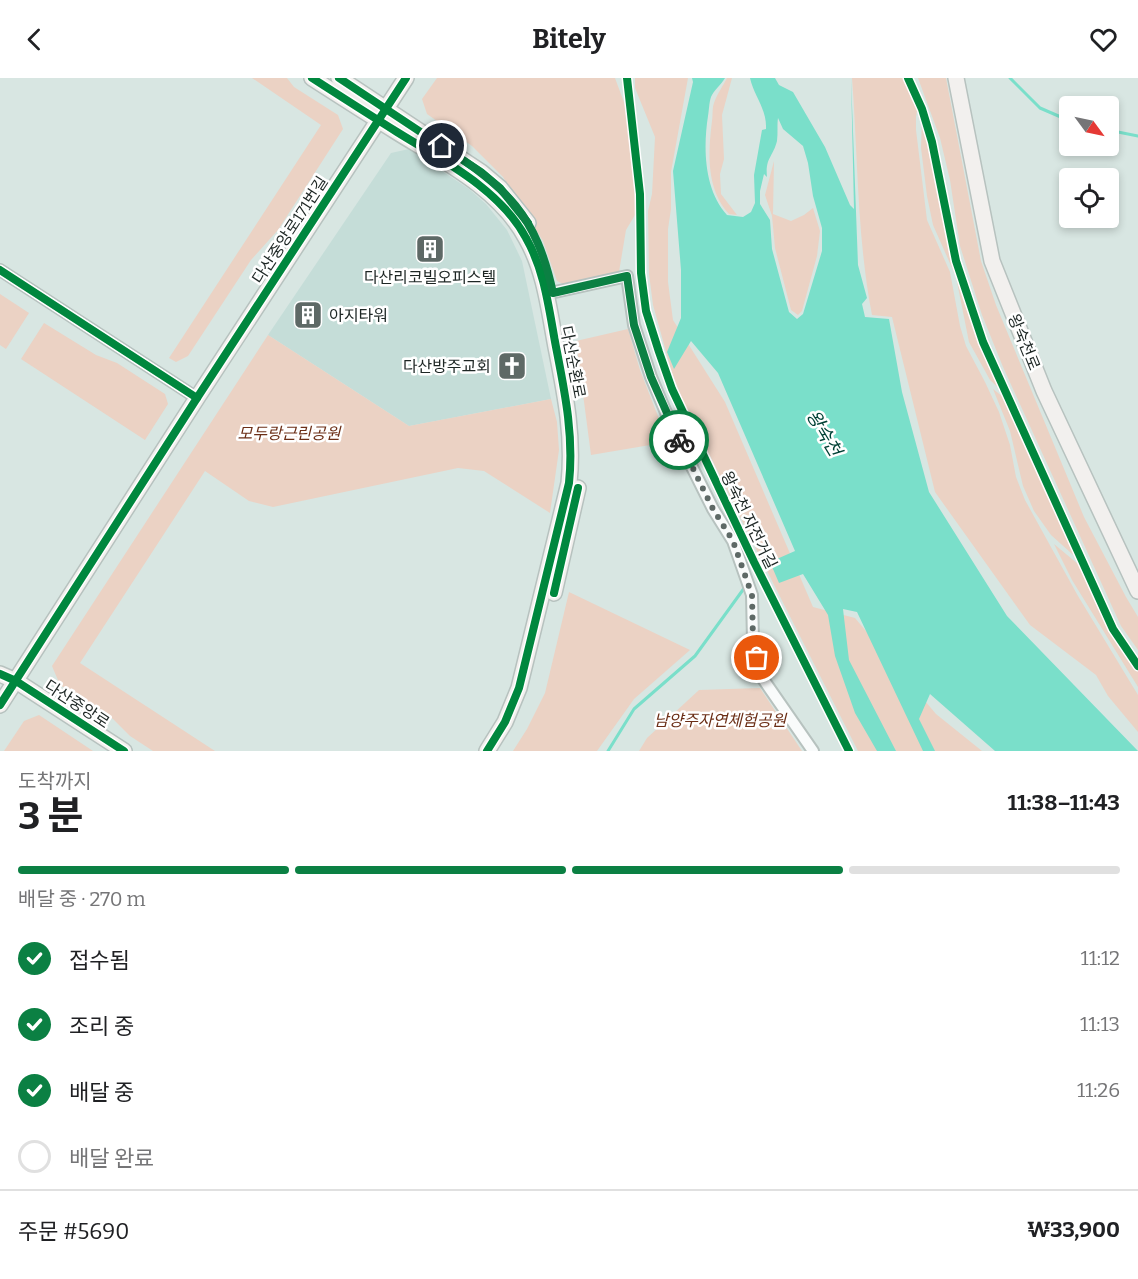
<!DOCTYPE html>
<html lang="ko">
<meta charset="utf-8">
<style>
:root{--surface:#fff;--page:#f2f2f2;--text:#202124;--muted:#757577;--line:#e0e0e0;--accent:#0b8043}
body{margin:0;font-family:Bitter,"Noto Sans KR",serif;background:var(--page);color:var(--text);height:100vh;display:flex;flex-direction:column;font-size:22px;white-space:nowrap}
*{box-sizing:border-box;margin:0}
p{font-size:20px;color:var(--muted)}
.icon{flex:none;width:33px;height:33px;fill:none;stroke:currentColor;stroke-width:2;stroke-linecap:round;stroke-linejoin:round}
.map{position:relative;height:673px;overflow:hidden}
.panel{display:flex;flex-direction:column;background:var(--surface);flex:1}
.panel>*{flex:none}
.needle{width:39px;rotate:123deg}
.tools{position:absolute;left:1059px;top:18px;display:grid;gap:12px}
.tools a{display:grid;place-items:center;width:60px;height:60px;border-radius:6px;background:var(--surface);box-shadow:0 3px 9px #0003;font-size:30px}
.pin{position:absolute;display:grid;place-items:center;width:51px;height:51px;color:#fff;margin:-26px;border:3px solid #fff;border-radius:50%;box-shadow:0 2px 6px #0007}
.courier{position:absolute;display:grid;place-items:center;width:60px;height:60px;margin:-30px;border:4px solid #0b8043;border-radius:50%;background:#fff;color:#222;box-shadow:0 2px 8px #0007}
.headline em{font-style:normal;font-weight:700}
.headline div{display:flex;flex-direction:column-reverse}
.headline{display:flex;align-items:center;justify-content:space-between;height:102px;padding:0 18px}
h1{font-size:39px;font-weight:700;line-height:45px}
.bar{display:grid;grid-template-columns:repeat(4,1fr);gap:9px 6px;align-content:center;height:72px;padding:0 18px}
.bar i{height:8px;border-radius:4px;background:var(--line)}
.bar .active{background:var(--accent)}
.bar p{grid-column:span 4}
.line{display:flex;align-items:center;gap:15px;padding:0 18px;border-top:2px solid var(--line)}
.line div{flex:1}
ol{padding:0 18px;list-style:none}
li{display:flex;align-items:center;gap:18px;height:66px}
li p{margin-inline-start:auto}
li .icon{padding:6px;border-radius:50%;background:var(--accent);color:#fff;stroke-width:4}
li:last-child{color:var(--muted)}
li i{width:33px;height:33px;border:3px solid var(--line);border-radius:50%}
header{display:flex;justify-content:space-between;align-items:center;height:78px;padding:0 18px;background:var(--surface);font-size:27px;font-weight:700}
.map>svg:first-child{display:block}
</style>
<header><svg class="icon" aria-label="back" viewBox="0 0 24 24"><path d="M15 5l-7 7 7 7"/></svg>Bitely<svg class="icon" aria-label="heart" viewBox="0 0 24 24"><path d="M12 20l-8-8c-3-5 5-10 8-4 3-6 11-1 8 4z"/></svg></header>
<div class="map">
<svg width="1138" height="673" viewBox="0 0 1138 673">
<rect width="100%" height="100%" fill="#d8e6e2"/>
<path fill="#c5ddd8" d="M 409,71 L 469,111 L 486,126 L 507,152 L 522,183 L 551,321 L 409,348 L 268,257 L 391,75 Z"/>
<g fill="#ebd2c4">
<path d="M 252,0 L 287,0 L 294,9 L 338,37 L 343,51 L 278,152 L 251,182 L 188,278 L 176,284 L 169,280 L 321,47 Z"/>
<path d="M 437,0 L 615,0 L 625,27 L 638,132 L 626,152 L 619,194 L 563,206 L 557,203 L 543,163 L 503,99 L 472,68 L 427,36 L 422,21 Z"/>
<path d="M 635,0 L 688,0 L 671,94 L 671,131 L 668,151 L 668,204 L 673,242 L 725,324 L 813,529 L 855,540 L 936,636 L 982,673 L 858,673 L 756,471 L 683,323 L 672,295 L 653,227 L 649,196 L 648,133 L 652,116 L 655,59 L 635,10 Z"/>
<path d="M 727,0 L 732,0 L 722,37 L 724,81 L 720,96 L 721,116 L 737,137 L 729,136 C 706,111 708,75 712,43 C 713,37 712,30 714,25 C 717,16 723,8 727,0 Z"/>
<path d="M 852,0 L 906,0 L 918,27 L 916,39 L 916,52 L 927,142 L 950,194 L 960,248 L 966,268 L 985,304 L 999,334 L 1010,367 L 1016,399 L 1025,422 L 1078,518 L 1138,617 L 1138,654 L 1108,618 L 1096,597 L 1030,547 L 935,414 L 892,239 L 872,237 C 857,160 858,79 852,0 Z"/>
<path d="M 918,0 L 946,0 L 981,183 L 996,227 L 1084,439 L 1126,519 L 1138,539 L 1138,572 L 1121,548 L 1003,289 L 982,237 L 960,168 L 950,102 L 940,60 Z"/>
<path d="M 922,37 C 937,82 941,130 953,176 C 965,224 983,269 1003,314 L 990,302 L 969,264 L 956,199 L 933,147 L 927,118 L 921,70 Z"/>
<path d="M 774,83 L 773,136 L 791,143 L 804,137 L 813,130 L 820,153 L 817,178 L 802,233 L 798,237 L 791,232 L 775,170 L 772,138 L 765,117 Z"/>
<path d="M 0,216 L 29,235 L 6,271 L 0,267 Z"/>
<path d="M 44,245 L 96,277 L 117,285 L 165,316 L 168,326 L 145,362 L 21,281 Z"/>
<path d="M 628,251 L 640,292 L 668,364 L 591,377 L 576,263 Z"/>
<path d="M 268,257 L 409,348 L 551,321 L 557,344 L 559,372 L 550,435 L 484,393 L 458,390 L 273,429 L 249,423 L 205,393 L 80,585 L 215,673 L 153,673 L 130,658 L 113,641 L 60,607 L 52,588 Z"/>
<path d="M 993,311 L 1007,322 L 1081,484 L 1051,457 L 1034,433 L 1023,408 L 1010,353 Z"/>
<path d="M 1054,466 L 1084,491 L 1111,550 L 1138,590 L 1138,609 L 1072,502 Z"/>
<path d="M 569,514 L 690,572 L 634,621 L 597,673 L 513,673 L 527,651 L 545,615 Z"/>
<path d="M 760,610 L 802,673 L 639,673 L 647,660 L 699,612 Z"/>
<path d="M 39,637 L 93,673 L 4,673 L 24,643 Z"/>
</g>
<path fill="#7adfca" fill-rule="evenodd" d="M 692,0 L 725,0 C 721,7 714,12 711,19 C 709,25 709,33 708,38 C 703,70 704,112 727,137 L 743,139 L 751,134 L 755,125 L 754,97 L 762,52 L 766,51 C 767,31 754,18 750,0 L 775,0 L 779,7 L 793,14 L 825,69 L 850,127 L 854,131 L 851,0 L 858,187 L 867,220 L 862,226 L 865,239 L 889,241 L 902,314 L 929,414 L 1007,538 L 1138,673 L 995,673 L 930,616 L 919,641 L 935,673 L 923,673 L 857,534 L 843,531 L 849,582 L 896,673 L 877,673 L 855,635 L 835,578 L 828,537 L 803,496 L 779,505 L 770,484 L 795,473 L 718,295 L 691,263 L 674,291 L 667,274 L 681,240 L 681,192 L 673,93 L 693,4 ZM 778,40 L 783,51 L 803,68 L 808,85 L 813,118 L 822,150 L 822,173 L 803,236 L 797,241 L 789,234 L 772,171 L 770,142 L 760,126 L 760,113 L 764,96 L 767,99 C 765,80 773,79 777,63 C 778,55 777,46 778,40 Z"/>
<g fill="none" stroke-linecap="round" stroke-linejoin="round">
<g stroke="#7adfca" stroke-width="3">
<path d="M 1010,0 L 1040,30 L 1070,43"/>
<path d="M 1108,52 L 1138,58"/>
<path d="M 608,673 L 634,631 L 695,578 L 745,509"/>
</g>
<g stroke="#b7c2bf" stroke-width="14">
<g id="street">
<path d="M 0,192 L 197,320"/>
<path d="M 546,216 L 627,198 L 634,247 L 651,299 L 673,351 L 713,431 L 733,463 L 752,517 L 753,563 L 761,598 L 813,673"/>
</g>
</g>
<g stroke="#b7c2bf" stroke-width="18">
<g id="secondary">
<path d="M 312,0 C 340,18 368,36 397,54 C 442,82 500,111 526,160 C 545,193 549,232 556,269 C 565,315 574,358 569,405 L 519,610 L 505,644 L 487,673"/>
<path d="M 339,0 L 481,94 L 500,110 L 528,145"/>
<path d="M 956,0 L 992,183 L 1044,313 L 1138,513"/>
<path d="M 554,515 L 578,410"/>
<path d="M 0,596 L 16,603 L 124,673"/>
<path d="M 0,627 L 197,320 L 406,0"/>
</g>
</g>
<use href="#street" stroke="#f9fbfb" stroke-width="10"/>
<use href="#secondary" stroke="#f2f0ee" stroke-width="15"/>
<g stroke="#fff" stroke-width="11">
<g id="cycleway">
<path d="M 312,0 C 340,18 368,36 397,54 C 442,82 500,111 526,160 C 545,193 549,232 556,269 C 565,315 574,358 569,405 L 519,610 L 505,644 L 487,673"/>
<path d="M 339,0 L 481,94 L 500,110 L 528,145"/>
<path d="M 627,0 L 640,116 L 641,195 L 646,233 L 659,274 L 672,311 L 754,484 L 849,673"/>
<path d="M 908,0 L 922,31 L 932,64 L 956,183 L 983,264 L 1113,551 L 1138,588"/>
<path d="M 0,192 L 197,320"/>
<path d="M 554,515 L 578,410"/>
<path d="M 0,596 L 16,603 L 124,673"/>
<path d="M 0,627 L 197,320 L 406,0"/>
</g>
</g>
<use href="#cycleway" stroke="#00873e" stroke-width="8"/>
</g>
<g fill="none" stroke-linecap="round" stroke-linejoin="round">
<path stroke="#5e6966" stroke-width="6" stroke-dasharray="0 10.8" d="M 679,362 L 713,431 L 733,463 L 752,517 L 753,563 L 757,580"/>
<path stroke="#0b8043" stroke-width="8" d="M 442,68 C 507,110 536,136 553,215 L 627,198 L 634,247 L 651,299 L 679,362"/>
</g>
<defs>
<g id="building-square" transform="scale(1.5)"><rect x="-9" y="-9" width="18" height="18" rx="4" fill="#5e6966" stroke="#fff"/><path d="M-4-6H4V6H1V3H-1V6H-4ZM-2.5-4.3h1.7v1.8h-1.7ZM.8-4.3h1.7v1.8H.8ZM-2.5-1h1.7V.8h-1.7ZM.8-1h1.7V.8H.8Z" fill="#fff"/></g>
<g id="church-square" transform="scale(1.5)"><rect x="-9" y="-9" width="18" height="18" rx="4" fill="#5e6966" stroke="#fff"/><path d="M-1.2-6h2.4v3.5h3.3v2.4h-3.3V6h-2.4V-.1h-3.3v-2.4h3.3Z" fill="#fff"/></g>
</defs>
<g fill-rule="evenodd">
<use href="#building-square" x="430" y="171"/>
<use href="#building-square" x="308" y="237"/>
<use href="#church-square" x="512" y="288"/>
</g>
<g text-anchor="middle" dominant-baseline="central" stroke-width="5" stroke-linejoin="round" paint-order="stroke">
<g font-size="16" fill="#1d2624" stroke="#fff">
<text transform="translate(290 152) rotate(-57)">다산중앙로171번길</text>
<text transform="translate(1024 264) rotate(68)">왕숙천로</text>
<text transform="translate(573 284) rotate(79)">다산순환로</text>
<text transform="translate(749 442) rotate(64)">왕숙천 자전거길</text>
<text transform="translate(77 626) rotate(33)">다산중앙로</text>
</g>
<g font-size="16" fill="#1d2624" stroke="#fff">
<text x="430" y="199">다산리코빌오피스텔</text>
<text x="329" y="237" text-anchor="start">아지타워</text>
<text x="491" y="288" text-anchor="end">다산방주교회</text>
</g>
<g font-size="16" font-style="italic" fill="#6b2e16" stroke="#fff">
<text x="289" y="355">모두랑근린공원</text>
<text x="720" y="642">남양주자연체험공원</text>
</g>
<g font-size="18" font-style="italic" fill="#014236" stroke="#fff">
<text transform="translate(824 355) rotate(59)">왕숙천</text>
</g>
</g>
</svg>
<div class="tools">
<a><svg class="needle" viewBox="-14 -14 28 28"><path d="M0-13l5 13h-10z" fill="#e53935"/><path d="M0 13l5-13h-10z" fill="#757577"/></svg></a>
<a><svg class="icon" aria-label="locate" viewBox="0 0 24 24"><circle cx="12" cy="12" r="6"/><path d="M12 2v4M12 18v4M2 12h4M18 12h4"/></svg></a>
</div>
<div class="pin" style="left:757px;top:580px;background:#ea580c"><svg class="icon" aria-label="bag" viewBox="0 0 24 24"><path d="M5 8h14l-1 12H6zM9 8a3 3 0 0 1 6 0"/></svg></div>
<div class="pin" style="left:442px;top:68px;background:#1f2937"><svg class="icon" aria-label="home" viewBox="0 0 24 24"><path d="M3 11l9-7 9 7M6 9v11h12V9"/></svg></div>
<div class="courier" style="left:679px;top:362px"><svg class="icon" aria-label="bike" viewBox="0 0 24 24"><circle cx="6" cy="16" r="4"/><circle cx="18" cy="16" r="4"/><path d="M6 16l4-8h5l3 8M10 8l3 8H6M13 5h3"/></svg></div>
</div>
<section class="panel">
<div class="headline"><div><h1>3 분</h1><p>도착까지</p></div><em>11:38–11:43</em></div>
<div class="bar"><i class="active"></i><i class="active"></i><i class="active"></i><i></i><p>배달 중 · 270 m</p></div>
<ol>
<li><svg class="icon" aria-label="check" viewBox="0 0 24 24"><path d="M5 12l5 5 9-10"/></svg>접수됨<p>11:12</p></li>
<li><svg class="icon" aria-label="check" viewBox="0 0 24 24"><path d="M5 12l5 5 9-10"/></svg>조리 중<p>11:13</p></li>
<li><svg class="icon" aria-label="check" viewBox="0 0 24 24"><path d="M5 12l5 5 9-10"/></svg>배달 중<p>11:26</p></li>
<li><i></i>배달 완료</li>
</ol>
<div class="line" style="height:78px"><div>주문 #5690</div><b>₩33,900</b></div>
</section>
